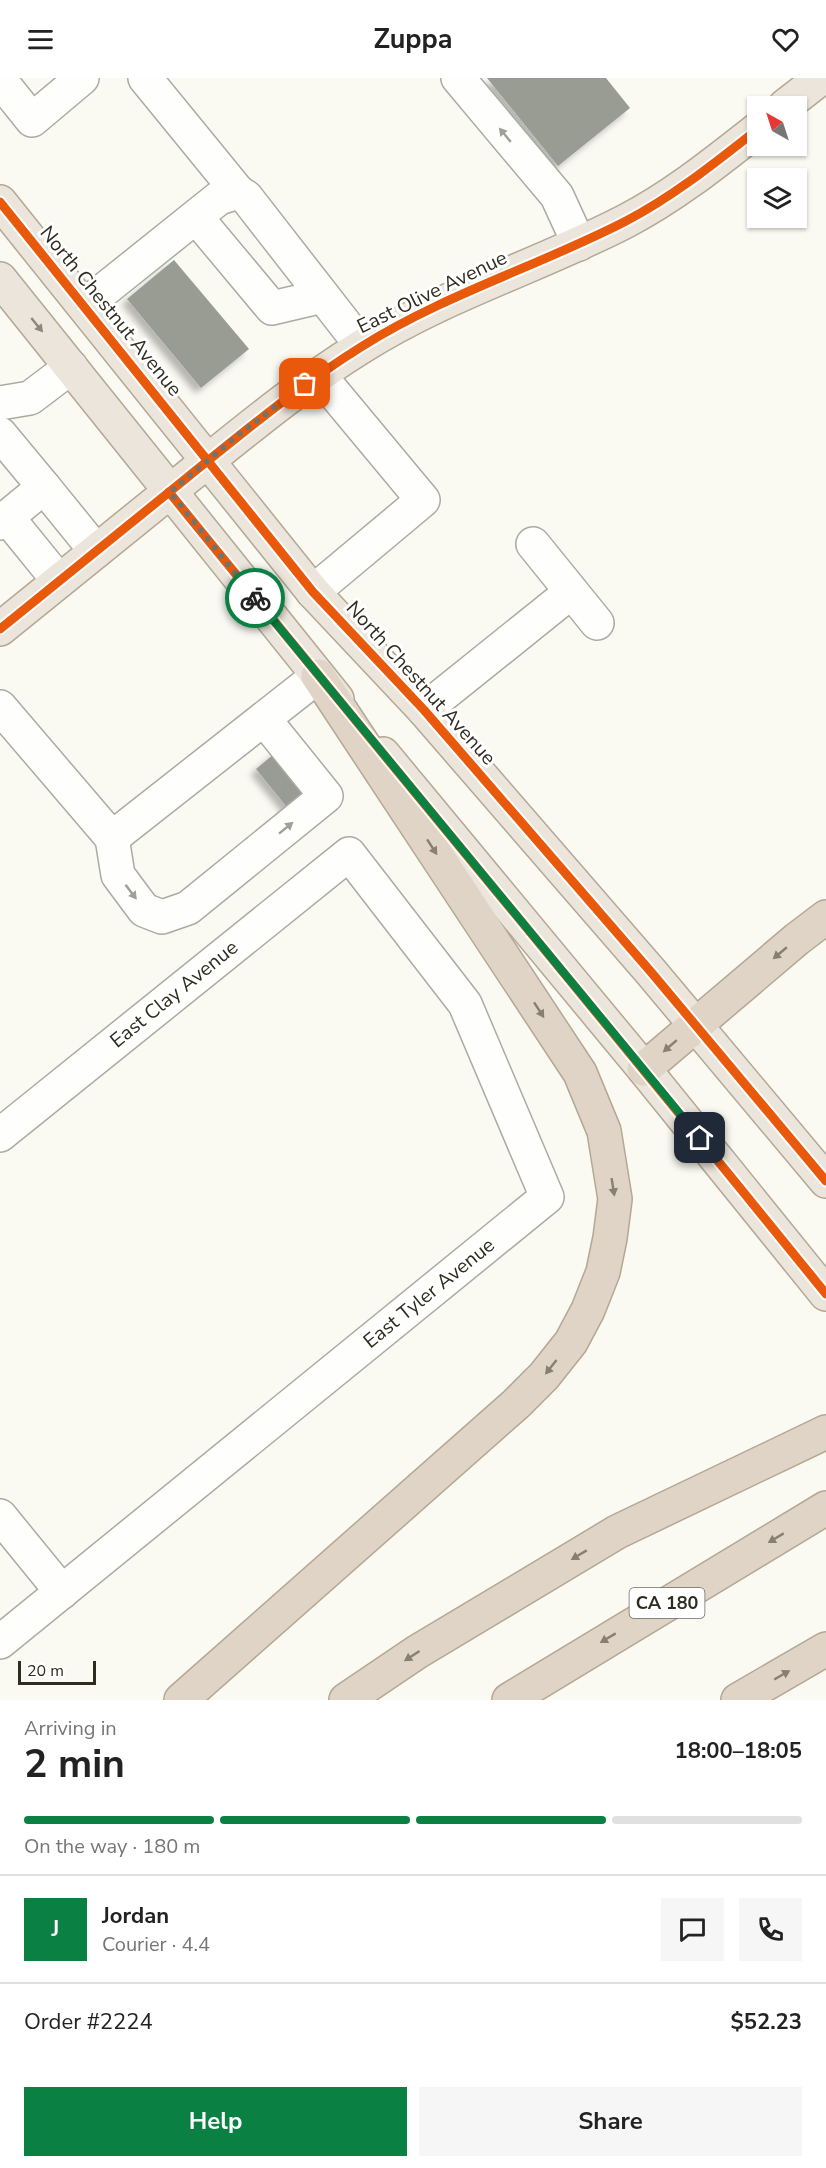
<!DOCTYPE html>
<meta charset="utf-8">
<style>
:root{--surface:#fff;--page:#f6f6f6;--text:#222;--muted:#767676;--line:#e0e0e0;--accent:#0b8043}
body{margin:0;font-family:"Nunito Sans",sans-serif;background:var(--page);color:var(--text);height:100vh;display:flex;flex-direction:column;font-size:22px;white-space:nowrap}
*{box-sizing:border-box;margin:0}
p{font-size:20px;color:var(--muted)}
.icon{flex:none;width:33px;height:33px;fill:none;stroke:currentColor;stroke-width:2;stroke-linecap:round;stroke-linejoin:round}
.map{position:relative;height:1622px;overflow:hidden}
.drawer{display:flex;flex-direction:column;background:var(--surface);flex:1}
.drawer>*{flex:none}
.needle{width:39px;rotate:321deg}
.fabs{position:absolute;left:747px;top:18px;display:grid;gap:12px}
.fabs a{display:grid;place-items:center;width:60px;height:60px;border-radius:0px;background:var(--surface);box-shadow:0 2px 4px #0004;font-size:30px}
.scale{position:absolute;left:18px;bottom:15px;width:78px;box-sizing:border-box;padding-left:6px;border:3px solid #2e2b1f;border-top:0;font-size:16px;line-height:21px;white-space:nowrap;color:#2e2b1f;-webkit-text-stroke:4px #fff;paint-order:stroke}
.pin{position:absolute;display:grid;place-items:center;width:51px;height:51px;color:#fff;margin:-26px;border-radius:12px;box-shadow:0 3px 9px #0006}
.courier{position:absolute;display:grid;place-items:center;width:60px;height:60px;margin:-30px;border:4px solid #0b8043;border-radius:50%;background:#fff;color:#222;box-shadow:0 2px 8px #0007}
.headline em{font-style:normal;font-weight:700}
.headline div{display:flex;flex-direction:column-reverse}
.headline{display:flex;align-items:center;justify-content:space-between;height:102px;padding:0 24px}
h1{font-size:39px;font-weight:700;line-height:45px}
.bar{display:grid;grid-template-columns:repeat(4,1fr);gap:9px 6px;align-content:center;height:72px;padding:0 24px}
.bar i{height:8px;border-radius:4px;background:var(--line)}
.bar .current{background:var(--accent)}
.bar p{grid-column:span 4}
.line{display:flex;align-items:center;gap:15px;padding:0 24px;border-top:2px solid var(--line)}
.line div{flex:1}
.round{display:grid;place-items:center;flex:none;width:63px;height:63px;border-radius:0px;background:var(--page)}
.button{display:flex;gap:12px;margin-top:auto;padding:12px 24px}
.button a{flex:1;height:69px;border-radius:0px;background:var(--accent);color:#fff;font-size:24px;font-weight:700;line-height:69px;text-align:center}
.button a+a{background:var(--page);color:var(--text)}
header{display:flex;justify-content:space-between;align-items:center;height:78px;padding:0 24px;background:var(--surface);font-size:27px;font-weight:700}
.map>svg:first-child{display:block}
</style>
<header><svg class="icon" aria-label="menu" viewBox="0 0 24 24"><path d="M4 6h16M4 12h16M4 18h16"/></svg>Zuppa<svg class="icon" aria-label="heart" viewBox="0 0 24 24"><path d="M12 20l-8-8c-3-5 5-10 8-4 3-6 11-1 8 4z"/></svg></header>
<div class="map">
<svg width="826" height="1622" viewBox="0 0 826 1622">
<defs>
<filter id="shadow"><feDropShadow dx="-5.5" dy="5.5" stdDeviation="3" flood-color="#0004"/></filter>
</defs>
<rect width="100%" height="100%" fill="#faf9f2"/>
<g fill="#999c93" filter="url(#shadow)">
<path d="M 487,0 L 606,0 L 630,30 L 558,88 Z"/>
<path d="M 174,182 L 249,271 L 201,310 L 127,221 Z"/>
<path d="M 281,670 L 315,713 L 290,733 L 256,691 Z"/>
</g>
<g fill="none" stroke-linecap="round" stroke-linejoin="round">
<g stroke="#acaba2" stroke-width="36">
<g id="minor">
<path d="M 145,0 L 238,114"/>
<path d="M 458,0 L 557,118 L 579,166"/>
<path d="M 0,2 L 32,42 L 82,0"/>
<path d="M 196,139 L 272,230 L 323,218"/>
<path d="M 84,228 L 219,120 L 238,114 L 246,119 L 362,268"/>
<path d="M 0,325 L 30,320 L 71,289"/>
<path d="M 0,356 L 44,409 L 0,445"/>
<path d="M 44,409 L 96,473"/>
<path d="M 7,439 L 59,503"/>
<path d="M 533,466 L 597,545"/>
<path d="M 313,514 L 423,422 L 319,297"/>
<path d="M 0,629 L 112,760 L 318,598"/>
<path d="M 424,632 L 571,514"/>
<path d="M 112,760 L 118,797 L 144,832 L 162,839 L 188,830 L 326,718 L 264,641"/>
<path d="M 0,1057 L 349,776 L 465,926 L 547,1119 L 0,1564"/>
<path d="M 0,1438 L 62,1514"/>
</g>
</g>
<g stroke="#b4a794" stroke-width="36">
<g id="major">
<path d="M 785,28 L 821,0"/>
<path d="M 0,124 L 313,514 L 424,632 L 651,894 L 826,1103"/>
<path d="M 0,201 L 337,621"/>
<path d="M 0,551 C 63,500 126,449 189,398 C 245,353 300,307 361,269 C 445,216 539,188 626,143 C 674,118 716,84 758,51"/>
<path d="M 383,676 L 644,991 L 826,1216"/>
</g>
</g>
<g stroke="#b4a794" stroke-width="36">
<g id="highway">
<path d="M 644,991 L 797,861 L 826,839"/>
<path d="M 181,1622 L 516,1326 L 544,1298 L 571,1264 L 588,1232 L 603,1194 L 610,1160 L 615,1121 L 604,1053 L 580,995 L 318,598"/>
<path d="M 346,1622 L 417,1574 L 617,1454 L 826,1354"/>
<path d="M 509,1622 L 826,1430"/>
<path d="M 738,1622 L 826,1571"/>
</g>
</g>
<use href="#minor" stroke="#fefefd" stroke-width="33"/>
<use href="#major" stroke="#ece5dc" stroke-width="33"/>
<use href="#highway" stroke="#e0d4c6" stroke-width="33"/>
<g stroke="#fff" stroke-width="13">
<g id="cycleway">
<path d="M 0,124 L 313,514 L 424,632 L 651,894 L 826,1103"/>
<path d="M 169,414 C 387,683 609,947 826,1216"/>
<path d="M 0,551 C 63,500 126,449 189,398 C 245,353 300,307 361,269 C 445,216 539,188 626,143 C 674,118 716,84 758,51"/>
</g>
</g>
<use href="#cycleway" stroke="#e8590c" stroke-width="9"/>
</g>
<defs><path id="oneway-solid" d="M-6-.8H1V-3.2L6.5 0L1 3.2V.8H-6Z" transform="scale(1.5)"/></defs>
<g fill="#a09f99">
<use href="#oneway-solid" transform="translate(505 57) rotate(-130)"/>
<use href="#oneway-solid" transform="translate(286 750) rotate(-39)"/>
<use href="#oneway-solid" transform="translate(131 814) rotate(53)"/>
</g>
<use fill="#8d887e" href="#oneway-solid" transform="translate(37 247) rotate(51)"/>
<g fill="#878072">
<use href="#oneway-solid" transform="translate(432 769) rotate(57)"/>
<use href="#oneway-solid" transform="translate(780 875) rotate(140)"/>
<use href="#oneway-solid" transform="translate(539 932) rotate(57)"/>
<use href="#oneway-solid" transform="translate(670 968) rotate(139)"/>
<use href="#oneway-solid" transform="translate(613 1109) rotate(81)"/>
<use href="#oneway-solid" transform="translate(551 1289) rotate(128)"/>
<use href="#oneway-solid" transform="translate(776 1460) rotate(149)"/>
<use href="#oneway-solid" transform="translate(579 1477) rotate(149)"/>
<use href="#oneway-solid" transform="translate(608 1560) rotate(149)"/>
<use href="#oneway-solid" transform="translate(412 1578) rotate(147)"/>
<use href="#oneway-solid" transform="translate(782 1597) rotate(-30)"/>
</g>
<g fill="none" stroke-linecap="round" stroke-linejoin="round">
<path stroke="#757369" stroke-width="6" stroke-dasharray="0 10.8" d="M 255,520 L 170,414 L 237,358 L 305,306"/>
<path stroke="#0b8043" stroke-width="8" d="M 255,520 L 700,1060"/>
</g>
<g text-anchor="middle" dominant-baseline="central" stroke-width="6" stroke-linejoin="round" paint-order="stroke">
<rect fill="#fff" stroke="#6d6b62" stroke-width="1.5" x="629.5" y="1510" width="75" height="30" rx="4.5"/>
<g font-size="18" font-weight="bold" fill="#2e2b1f">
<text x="667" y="1525">CA 180</text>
</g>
<g font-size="20" fill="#2e2b1f" stroke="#fff">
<text transform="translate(432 214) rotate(-26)">East Olive Avenue</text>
<text transform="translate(111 233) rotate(51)">North Chestnut Avenue</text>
<text transform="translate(421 605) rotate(48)">North Chestnut Avenue</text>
<text transform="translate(174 916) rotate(-39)">East Clay Avenue</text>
<text transform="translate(429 1215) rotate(-39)">East Tyler Avenue</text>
</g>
</g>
</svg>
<div class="fabs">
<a><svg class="needle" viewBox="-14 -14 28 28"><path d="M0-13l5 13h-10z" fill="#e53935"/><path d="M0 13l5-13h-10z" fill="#767676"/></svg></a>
<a><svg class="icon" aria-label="layers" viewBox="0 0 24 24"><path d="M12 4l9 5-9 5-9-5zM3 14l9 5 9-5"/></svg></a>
</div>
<div class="scale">20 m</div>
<div class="pin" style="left:305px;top:306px;background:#ea580c"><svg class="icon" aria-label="bag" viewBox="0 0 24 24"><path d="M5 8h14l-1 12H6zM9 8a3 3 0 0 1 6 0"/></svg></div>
<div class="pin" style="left:700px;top:1060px;background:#1f2937"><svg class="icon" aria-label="home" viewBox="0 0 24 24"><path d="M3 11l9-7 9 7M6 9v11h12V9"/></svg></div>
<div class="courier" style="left:255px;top:520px"><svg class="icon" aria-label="bike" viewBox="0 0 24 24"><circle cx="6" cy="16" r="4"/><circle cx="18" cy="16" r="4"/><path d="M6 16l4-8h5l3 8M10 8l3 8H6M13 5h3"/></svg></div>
</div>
<section class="drawer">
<div class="headline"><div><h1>2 min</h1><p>Arriving in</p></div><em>18:00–18:05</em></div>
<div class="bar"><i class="current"></i><i class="current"></i><i class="current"></i><i></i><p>On the way · 180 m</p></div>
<div class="line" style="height:108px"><b class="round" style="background:var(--accent);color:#fff">J</b><div><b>Jordan</b><p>Courier · 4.4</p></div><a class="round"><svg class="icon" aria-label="chat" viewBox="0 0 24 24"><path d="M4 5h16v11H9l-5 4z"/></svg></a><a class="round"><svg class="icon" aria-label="phone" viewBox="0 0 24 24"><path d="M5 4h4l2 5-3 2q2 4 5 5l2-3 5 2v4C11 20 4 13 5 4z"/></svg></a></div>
<div class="line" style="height:78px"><div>Order #2224</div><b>$52.23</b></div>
<div class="button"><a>Help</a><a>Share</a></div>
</section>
